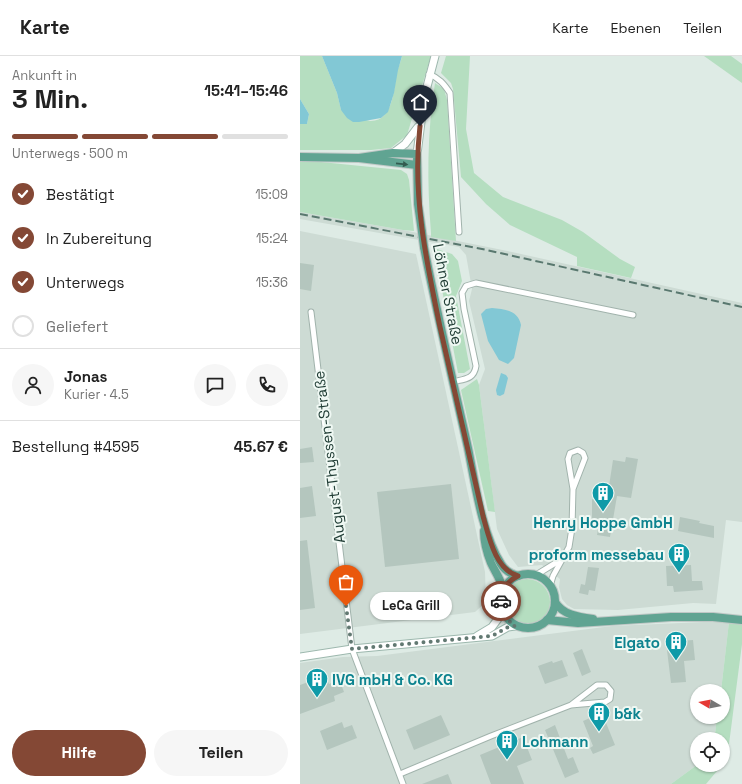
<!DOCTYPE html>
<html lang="de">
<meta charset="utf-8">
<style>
:root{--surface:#fff;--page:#f6f6f6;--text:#222;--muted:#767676;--line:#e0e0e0;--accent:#844835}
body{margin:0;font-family:"Space Grotesk",sans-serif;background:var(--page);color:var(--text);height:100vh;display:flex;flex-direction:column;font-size:15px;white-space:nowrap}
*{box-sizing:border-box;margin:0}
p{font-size:13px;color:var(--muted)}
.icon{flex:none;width:22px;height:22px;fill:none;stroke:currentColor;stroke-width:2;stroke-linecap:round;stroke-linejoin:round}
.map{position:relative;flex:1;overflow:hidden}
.sheet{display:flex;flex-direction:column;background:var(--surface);width:300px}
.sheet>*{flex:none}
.needle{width:26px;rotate:280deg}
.fabs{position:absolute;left:390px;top:628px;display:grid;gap:8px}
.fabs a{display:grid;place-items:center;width:40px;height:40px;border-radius:50%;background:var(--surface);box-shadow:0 1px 3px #0004;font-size:20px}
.pin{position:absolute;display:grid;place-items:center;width:34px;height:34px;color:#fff;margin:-41px -17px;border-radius:50% 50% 50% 0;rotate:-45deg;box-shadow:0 0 4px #0007}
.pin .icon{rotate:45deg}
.courier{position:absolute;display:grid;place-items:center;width:40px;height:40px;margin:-20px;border:3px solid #844835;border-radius:50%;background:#fff;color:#222;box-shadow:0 1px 5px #0007}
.bubble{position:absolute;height:28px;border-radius:14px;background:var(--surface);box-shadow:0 1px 3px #0004;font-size:13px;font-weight:700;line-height:28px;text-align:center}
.overview em{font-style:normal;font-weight:700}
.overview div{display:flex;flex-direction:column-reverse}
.overview{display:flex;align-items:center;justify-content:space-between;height:68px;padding:0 12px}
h1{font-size:26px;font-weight:700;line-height:30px}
.bar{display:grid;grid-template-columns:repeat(4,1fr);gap:6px 4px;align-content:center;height:48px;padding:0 12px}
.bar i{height:5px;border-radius:3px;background:var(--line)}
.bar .on{background:var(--accent)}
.bar p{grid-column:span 4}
.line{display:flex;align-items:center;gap:10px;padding:0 12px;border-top:1px solid var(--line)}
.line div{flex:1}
.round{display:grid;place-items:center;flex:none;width:42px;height:42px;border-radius:21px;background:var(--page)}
ol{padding:0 12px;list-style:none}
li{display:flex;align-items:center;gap:12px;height:44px}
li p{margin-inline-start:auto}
li .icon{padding:4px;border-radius:50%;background:var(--accent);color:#fff;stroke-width:4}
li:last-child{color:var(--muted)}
li i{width:22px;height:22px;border:2px solid var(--line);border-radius:50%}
.primary-button{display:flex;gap:8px;margin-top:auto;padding:8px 12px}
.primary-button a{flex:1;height:46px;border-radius:24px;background:var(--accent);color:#fff;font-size:16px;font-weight:700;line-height:46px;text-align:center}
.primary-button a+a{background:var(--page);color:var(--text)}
header{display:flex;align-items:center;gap:24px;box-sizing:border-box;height:56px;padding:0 20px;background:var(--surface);border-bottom:1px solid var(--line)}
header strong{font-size:19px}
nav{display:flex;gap:22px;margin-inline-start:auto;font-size:14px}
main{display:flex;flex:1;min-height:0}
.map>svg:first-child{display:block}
</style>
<header>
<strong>Karte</strong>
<nav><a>Karte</a><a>Ebenen</a><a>Teilen</a></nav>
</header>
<main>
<section class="sheet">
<div class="overview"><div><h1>3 Min.</h1><p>Ankunft in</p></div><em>15:41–15:46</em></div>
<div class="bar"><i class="on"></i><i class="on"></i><i class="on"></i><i></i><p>Unterwegs · 500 m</p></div>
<ol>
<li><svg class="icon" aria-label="check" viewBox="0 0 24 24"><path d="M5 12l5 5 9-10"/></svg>Bestätigt<p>15:09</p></li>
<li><svg class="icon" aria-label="check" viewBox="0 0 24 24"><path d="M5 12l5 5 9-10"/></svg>In Zubereitung<p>15:24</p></li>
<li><svg class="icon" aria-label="check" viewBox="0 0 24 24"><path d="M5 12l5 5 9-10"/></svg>Unterwegs<p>15:36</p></li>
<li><i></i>Geliefert</li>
</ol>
<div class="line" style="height:72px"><a class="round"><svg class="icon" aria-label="person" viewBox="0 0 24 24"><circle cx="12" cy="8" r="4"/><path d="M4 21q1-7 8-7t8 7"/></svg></a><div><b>Jonas</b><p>Kurier · 4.5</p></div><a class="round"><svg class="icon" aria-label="chat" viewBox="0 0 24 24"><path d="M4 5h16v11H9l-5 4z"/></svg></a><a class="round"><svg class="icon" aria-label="phone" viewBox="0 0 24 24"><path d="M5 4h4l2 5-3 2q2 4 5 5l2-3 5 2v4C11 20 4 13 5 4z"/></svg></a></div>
<div class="line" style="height:52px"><div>Bestellung #4595</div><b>45.67 €</b></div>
<div class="primary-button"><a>Hilfe</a><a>Teilen</a></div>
</section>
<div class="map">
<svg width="442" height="728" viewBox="0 0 442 728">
<rect width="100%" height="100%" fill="#deebe5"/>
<g fill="#cddbd4">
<path d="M 0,156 L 103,174 L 212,196 L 442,247 L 442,466 L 426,464 L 416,548 L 393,547 L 318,554 L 274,553 L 267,549 L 262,543 L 259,531 L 260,523 L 242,509 L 218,511 L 209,499 L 197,473 L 179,329 L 185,313 L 169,245 L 172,233 L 166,199 L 159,191 L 0,163 Z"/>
<path d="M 0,175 L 116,198 L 185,516 L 186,546 L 175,556 L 0,578 Z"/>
<path d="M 404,566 L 429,566 L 421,635 L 397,635 L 397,661 L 417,661 L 415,680 L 413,683 L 397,683 L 397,709 L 371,728 L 0,728 L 0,607 L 43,601 L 77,600 L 312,570 Z"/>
</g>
<g fill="#b5dec0">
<path d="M 0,0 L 22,0 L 37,37 L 41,54 C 48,56 62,64 70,65 C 94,66 94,30 97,15 C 99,10 101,5 102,0 L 131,0 L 107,79 L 91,92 L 71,94 L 0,94 L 0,68 L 7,68 L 9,58 L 0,43 Z"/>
<path d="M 146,0 L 170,0 L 166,73 L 174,117 L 203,141 L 262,164 L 283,176 L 320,203 L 335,211 L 331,222 L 277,210 L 277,201 L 210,169 L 186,148 L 161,121 L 153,33 L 151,27 L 141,17 Z"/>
<path d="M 404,0 L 431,0 L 442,8 L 442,27 Z"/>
<path d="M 135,27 L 144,33 L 147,44 L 156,185 L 131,181 L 131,177 C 127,126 127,77 135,27 Z"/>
<path d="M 0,105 L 21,106 L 101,114 L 107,118 L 109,124 L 114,175 L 103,174 L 0,156 Z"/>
<path d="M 134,192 L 152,198 L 158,205 L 162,225 L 156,240 L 170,313 L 164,317 L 158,317 Z"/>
<path d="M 177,323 L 179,329 L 195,456 L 188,455 L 161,334 Z"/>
<circle cx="227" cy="546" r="23"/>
<path d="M 429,566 L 442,568 L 442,588 L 429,688 L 426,703 L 423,707 L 423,683 L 413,683 L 415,679 L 417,661 L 423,661 L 423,635 L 421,635 Z"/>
<path d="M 397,709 L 422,709 L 406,728 L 371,728 Z"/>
</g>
<g fill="#82c8d5">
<path d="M 22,0 L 102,0 L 98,14 L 94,37 L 88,56 L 81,62 L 59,66 L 53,66 L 47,62 L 41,54 L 37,37 Z"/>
<path d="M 0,43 L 9,58 L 7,68 L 0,68 Z"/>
<path d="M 192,252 C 204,253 218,254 221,269 L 214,302 L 208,308 L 199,304 L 188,285 L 181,258 L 186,253 Z"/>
<path d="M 201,317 L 206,319 L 208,322 L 204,338 L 200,340 L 197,339 L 196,334 Z"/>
</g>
<g fill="#b4c6be">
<path d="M 0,207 L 14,209 L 11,235 L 0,233 Z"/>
<path d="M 12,391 L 14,406 L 0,407 L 0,393 Z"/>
<path d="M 326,401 L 338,403 L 331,442 L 317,440 L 310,481 L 297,479 L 299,468 L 292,467 L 292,443 L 302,445 L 304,429 L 309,430 L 313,404 L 325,406 Z"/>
<path d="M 151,428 L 159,503 L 85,511 L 77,436 Z"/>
<path d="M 12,430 L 16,460 L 0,462 L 0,432 Z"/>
<path d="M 380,461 L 400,465 L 399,467 L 414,470 L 414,482 L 378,475 Z"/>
<path d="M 7,484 L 15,552 L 0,554 L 0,485 Z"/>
<path d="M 391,509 L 392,525 L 402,525 L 403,534 L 374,536 L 373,530 L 367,530 L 366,510 Z"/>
<path d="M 288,511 L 299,512 L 295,535 L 289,534 L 288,539 L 279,537 L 281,528 L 285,529 Z"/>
<path d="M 393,584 L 395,604 L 384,605 L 386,626 L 371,627 L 366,586 Z"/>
<path d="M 282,593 L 291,616 L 282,620 L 273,597 Z"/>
<path d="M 262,604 L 268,620 L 245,628 L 238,610 L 252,605 L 253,607 Z"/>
<path d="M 27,623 L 29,628 L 39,623 L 44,636 L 34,640 L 35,645 L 0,658 L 0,629 L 11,625 L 13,629 Z"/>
<path d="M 302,657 L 315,689 L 293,698 L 290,692 L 293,690 L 283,665 Z"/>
<path d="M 141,659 L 150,679 L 114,694 L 106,674 Z"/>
<path d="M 42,666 L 44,672 L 52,669 L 57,682 L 27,694 L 20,675 Z"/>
<path d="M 255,669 L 268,703 L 273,701 L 279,716 L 265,722 L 245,674 Z"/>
<path d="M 223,681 L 232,704 L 217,710 L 224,728 L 191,728 L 180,699 Z"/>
<path d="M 148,718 L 152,728 L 122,728 Z"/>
</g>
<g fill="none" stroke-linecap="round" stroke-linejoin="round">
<g stroke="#a1b3ac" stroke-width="7">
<g id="street">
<path d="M 129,18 C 139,22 144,28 150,37 L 159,176"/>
<path d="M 11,256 L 52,593 L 103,728"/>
<path d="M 152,326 C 164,323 174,324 176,310 L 164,253 L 162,237 L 166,230 L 176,227 L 333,259"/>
<path d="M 236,519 L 262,503"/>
<path d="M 250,530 L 253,520 L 269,491 L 272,472 L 273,433 L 268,403 L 270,397 L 278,394 L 283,397 L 285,402 L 273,433"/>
<path d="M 100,718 L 191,680 L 271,649 L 305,646 L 310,643 L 311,635 L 306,629 L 297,629 L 271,649"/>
</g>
</g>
<g stroke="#9db8ae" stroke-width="9">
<g id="secondary">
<path d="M 93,97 L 105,88 L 118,71"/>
<path d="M 117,98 L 124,42 L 135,0"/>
<path d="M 177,580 L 192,571 L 203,556"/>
<path d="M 0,601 L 52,593 L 192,580 L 208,571 L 215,570"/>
</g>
</g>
<g stroke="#c0c8c6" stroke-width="10">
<g id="primary">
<path d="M 0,101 L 59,102 L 117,109"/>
<path d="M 59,102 L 93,97 L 117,98 L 118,148 L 122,176"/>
<path d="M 124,191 C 137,258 153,325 168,392 C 175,427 182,478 201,508 C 205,515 211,518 218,520"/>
<path d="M 184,475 C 184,486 187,497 191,507 C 195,516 201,523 203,534"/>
<circle cx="228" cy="545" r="27"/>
<path d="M 255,546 C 263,559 278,561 293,563"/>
<path d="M 247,564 L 278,567 L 371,561 L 413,561 L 442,564"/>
</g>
</g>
<use href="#street" stroke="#fff" stroke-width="5"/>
<use href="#secondary" stroke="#fff" stroke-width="7"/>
<use href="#primary" stroke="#60a492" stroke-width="8"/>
<path stroke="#59786f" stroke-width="2" stroke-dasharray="8 4" stroke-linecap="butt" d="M 0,158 L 182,193 L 442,251"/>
<g stroke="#c0c8c6" stroke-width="10" stroke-linecap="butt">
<path id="primary-bridge" d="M 122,176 L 124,191"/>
</g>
<use href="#primary-bridge" stroke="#60a492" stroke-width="8"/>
</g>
<defs><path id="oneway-solid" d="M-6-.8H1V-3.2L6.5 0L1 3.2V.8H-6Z"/></defs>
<use fill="#325b50" href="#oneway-solid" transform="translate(102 108) rotate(6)"/>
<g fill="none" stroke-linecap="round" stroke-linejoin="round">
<path stroke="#627972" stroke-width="4" stroke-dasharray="0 7.2" d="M 46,550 L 52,593 L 192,580 L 208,571 L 215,570 C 206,563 200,556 201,545"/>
<path stroke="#844835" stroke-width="5" d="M 120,70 C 112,138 126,204 140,271 C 154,334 169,397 183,460 C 189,481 195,513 218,520 C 208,525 201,533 201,545"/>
</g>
<defs>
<g id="building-pin" transform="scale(1.15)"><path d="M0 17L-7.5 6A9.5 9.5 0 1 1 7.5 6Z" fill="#0f9aa8" stroke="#eff8f3"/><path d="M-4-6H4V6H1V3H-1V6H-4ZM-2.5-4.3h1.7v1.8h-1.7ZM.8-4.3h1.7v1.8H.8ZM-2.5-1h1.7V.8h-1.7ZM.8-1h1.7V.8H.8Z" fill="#fff"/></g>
</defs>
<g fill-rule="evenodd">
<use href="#building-pin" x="303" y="437"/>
<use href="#building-pin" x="379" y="498"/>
<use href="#building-pin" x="376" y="586"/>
<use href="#building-pin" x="17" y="623"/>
<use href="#building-pin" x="299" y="657"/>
<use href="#building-pin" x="207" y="685"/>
</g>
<g text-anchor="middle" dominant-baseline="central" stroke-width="4" stroke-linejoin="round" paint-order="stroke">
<g font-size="15" fill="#1f3c34" stroke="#eff8f3">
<text transform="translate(148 238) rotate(79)">Löhner Straße</text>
<text transform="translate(29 401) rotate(-97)">August-Thyssen-Straße</text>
</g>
<g font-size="15" font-weight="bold" fill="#0d838f" stroke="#eff8f3" text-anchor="start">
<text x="303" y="466" text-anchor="middle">Henry Hoppe GmbH</text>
<text x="364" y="498" text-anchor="end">proform messebau</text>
<text x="360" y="586" text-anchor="end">Elgato</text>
<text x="32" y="623">IVG mbH &amp; Co. KG</text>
<text x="314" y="657">b&amp;k</text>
<text x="222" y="685">Lohmann</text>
</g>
</g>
</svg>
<div class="fabs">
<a><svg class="needle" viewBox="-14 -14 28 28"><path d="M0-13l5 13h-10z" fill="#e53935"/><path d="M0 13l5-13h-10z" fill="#767676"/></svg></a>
<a><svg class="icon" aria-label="locate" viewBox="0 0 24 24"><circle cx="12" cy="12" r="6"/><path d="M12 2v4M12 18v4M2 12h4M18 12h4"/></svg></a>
</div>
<div class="pin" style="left:46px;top:550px;background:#ea580c"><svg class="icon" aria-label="bag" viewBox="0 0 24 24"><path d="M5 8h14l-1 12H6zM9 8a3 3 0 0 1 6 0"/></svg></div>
<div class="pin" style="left:120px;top:70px;background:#1f2937"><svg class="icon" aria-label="home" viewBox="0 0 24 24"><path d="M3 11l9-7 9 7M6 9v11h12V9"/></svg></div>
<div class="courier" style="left:201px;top:545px"><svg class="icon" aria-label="car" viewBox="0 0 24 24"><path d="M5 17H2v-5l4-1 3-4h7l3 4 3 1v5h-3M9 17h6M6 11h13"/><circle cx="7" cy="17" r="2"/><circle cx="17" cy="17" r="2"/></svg></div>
<div class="bubble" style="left:70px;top:536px;width:82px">LeCa Grill</div>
</div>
</main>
